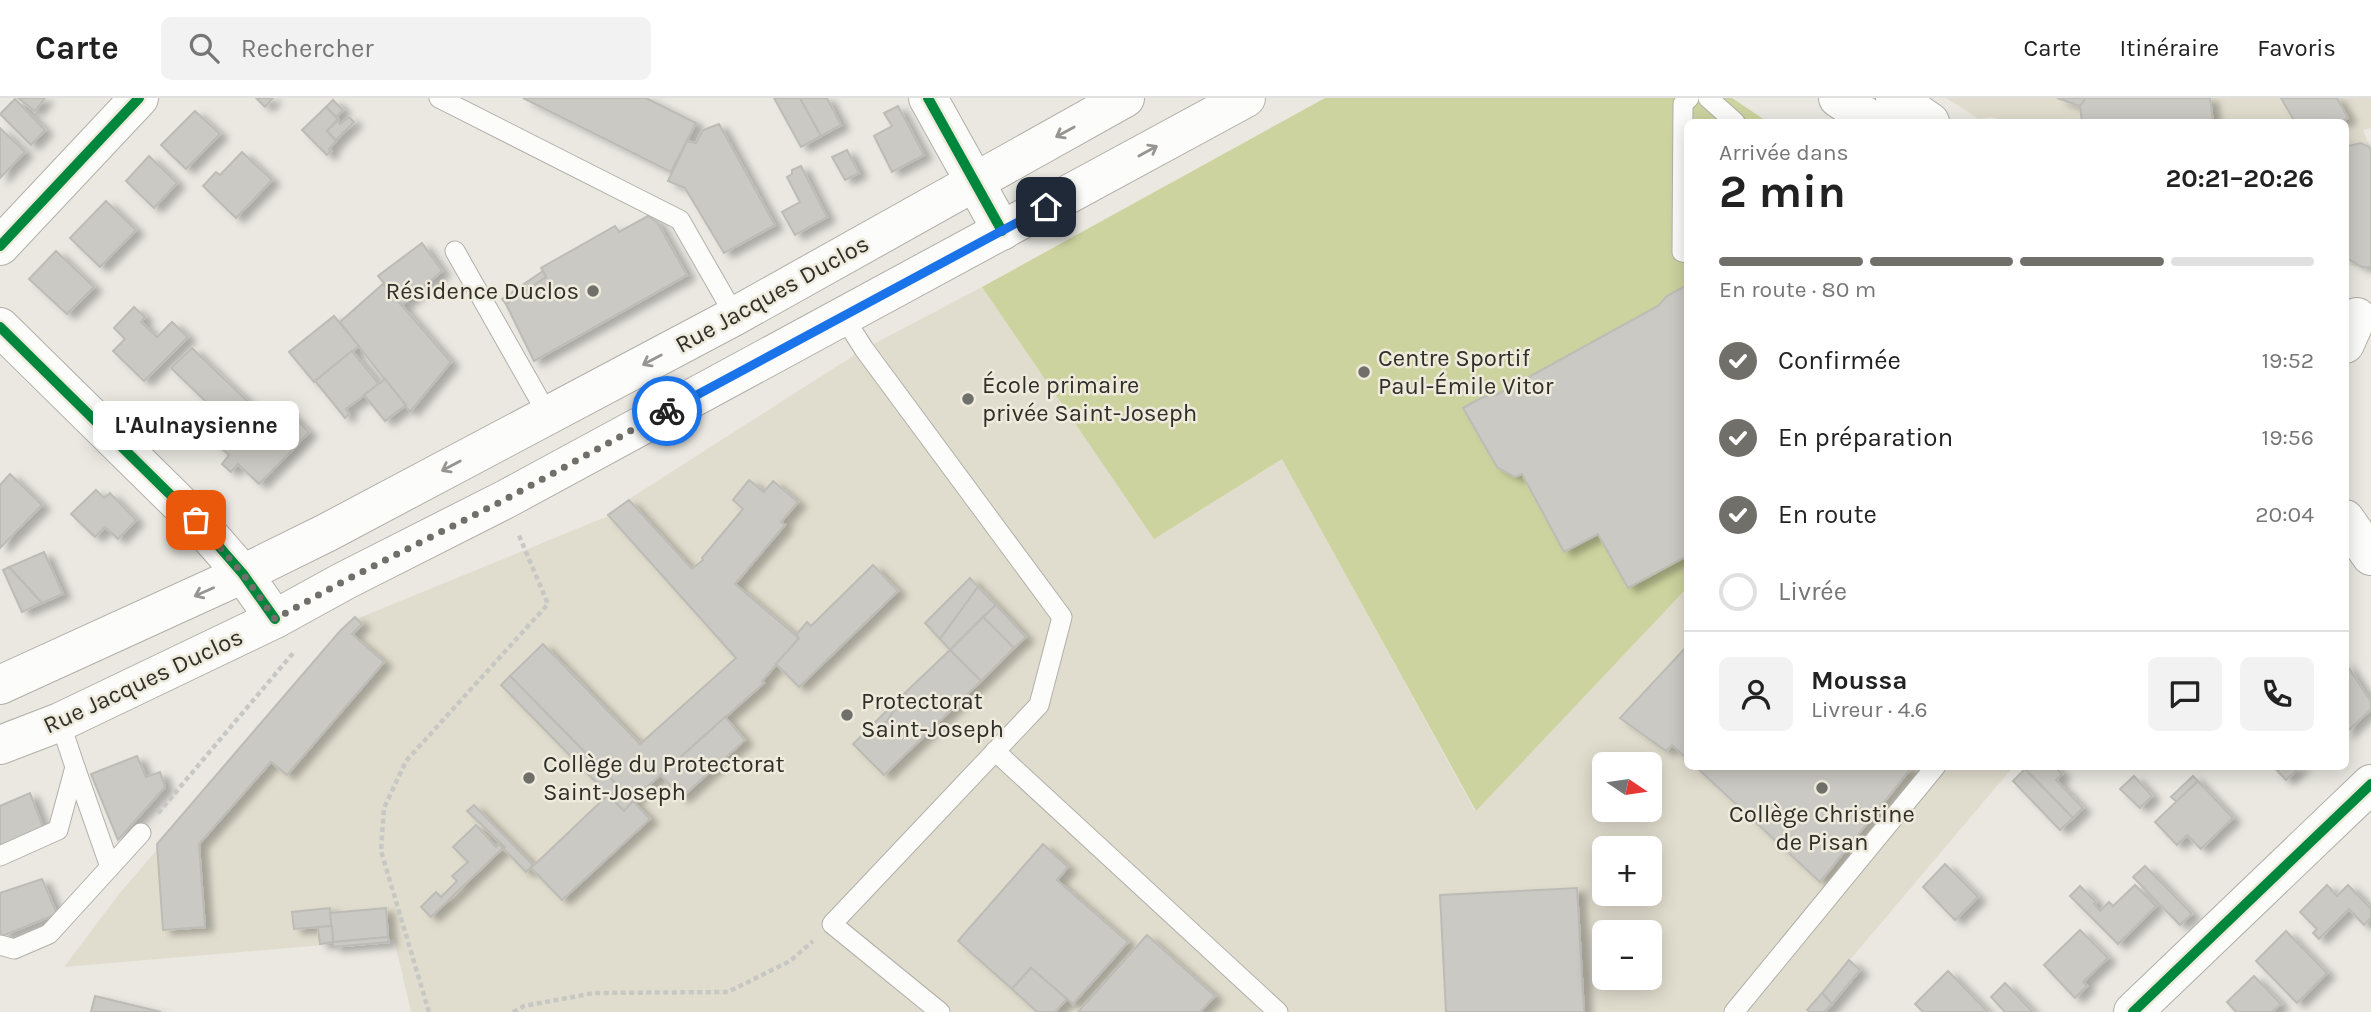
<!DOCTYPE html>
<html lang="fr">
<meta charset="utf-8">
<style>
:root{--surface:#fff;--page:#f2f2f2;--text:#222;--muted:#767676;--line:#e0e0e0;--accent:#706f69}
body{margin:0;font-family:Karla,sans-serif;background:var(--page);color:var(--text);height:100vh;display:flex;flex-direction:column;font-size:26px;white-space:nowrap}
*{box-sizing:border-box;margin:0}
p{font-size:23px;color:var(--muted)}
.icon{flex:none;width:38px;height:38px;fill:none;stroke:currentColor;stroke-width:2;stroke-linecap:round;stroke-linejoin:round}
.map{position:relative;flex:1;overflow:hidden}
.side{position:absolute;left:1684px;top:21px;width:665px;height:651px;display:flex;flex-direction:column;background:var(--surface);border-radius:10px;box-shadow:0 4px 18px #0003}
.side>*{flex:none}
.needle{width:46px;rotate:103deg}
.buttons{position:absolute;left:1592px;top:654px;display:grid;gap:14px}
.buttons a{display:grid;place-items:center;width:70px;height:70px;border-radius:10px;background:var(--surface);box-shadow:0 4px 18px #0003;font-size:35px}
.pin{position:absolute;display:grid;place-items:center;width:60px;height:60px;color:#fff;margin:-30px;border-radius:14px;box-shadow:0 4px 10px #0006}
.courier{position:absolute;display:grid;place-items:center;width:70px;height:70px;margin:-35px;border:5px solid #1a73e8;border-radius:50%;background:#fff;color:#222;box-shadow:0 2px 9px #0007}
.bubble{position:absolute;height:49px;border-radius:10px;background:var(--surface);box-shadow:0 4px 18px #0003;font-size:23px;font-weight:700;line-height:49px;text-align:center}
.headline em{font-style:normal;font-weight:700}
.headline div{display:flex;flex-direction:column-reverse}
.headline{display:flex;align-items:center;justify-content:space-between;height:119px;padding:0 35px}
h1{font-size:46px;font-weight:700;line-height:52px}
.bar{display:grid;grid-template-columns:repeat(4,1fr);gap:10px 7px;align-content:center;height:84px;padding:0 35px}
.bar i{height:9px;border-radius:5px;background:var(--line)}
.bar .current{background:var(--accent)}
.bar p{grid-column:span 4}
.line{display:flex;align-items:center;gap:18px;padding:0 35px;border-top:2px solid var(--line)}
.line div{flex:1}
.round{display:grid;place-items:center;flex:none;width:74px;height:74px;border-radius:10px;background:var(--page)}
ol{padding:0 35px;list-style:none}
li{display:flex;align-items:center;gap:21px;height:77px}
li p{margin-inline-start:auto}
li .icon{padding:7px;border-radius:50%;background:var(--accent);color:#fff;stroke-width:4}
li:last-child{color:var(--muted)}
li i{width:38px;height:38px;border:4px solid var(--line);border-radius:50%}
header{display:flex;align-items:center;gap:42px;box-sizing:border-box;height:98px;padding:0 35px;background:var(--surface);border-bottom:2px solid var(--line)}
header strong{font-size:33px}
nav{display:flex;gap:38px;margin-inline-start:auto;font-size:24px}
.search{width:490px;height:63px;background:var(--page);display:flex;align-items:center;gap:18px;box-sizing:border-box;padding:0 24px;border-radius:10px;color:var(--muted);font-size:26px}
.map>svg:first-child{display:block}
</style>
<header>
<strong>Carte</strong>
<div class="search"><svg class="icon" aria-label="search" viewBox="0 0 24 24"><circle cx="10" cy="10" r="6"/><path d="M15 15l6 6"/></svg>Rechercher</div>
<nav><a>Carte</a><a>Itinéraire</a><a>Favoris</a></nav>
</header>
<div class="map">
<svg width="2371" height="914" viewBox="0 0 2371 914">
<defs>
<filter id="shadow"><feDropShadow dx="8" dy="4.5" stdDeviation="3.5" flood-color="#0004"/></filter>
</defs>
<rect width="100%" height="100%" fill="#eae8e1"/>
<g fill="#e1ddce" fill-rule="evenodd">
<path d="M 1946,0 L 2371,0 L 2371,30 L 2363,32 L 2371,51 L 2371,169 L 2345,167 L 2345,24 L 2012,24 L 1990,19 L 1979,21 Z"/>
<path d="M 982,189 L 1154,440 L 1282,360 L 1475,713 L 1687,490 L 1687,668 L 2013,669 L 1806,914 L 411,914 L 394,841 L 64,869 L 119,796 L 354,522 L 608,418 L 629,401 L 864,251 ZM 1605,667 L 1650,667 L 1650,712 L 1605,712 ZM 1605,751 L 1650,751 L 1650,796 L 1605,796 ZM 1605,835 L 1650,835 L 1650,880 L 1605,880 Z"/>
</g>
<path fill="#cdd39e" d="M 1325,0 L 1732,0 L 1768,24 L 1687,24 L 1687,490 L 1476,713 L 1282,361 L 1154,441 L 982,189 Z"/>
<g fill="#cac9c3" stroke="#bdbbb6" stroke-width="2" filter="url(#shadow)">
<path d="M 18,0 L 45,0 L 35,13 Z"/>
<path d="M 256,0 L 273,0 L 265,9 Z"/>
<path d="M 523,0 L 646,0 L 696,25 L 671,74 Z"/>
<path d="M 774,0 L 800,0 L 821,38 L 801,49 Z"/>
<path d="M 800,0 L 827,0 L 841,27 L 821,38 Z"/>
<path d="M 2057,0 L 2086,0 L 2080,8 Z"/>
<path d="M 2086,0 L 2210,0 L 2213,24 L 2082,24 L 2080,8 Z"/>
<path d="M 2281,0 L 2337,0 L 2348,20 L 2340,24 L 2295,24 Z"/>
<path d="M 15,1 L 45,32 L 31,47 L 0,16 Z"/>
<path d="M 333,2 L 343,12 L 336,19 L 326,9 Z"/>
<path d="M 898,8 L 924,57 L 892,74 L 874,38 L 892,28 L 884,15 Z"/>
<path d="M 326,9 L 338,21 L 327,33 L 336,43 L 329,51 L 331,53 L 327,57 L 302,32 Z"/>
<path d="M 195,13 L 220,36 L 186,71 L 161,47 Z"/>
<path d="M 349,19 L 354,24 L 336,42 L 327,33 L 338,22 L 340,26 Z"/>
<path d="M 719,26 L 775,127 L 724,155 L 685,90 L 668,83 L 687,43 L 696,45 L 703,32 Z"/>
<path d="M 0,30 L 25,54 L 0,80 Z"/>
<path d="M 2345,42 L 2348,48 L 2361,45 L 2371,50 L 2371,169 L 2362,169 L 2345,159 Z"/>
<path d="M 847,52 L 859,75 L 845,82 L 832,59 Z"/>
<path d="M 242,54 L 272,82 L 236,120 L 203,88 L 216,74 L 220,77 Z"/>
<path d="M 149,58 L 177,85 L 154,110 L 126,83 Z"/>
<path d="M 801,68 L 827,119 L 795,137 L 782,114 L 800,104 L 787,79 L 792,76 L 792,72 Z"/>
<path d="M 106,103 L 136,132 L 100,169 L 70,140 Z"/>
<path d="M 648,118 L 657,124 L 687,177 L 534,263 L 506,206 L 546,179 L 541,170 L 615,128 L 619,134 Z"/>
<path d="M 422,145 L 442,173 L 402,207 L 378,178 Z"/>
<path d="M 56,153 L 94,189 L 67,216 L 29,181 Z"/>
<path d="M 543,173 L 546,179 L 506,206 L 502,201 Z"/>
<path d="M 383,186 L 451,264 L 410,314 L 340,224 Z"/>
<path d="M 1687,187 L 1687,458 L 1628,490 L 1598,436 L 1564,454 L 1522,376 L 1515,379 L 1497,369 L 1463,310 L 1483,299 L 1496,297 L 1658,208 L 1667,198 Z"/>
<path d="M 134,209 L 145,219 L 141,224 L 157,239 L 172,224 L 188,239 L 144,283 L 113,253 L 125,241 L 114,230 Z"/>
<path d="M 334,218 L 359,248 L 314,284 L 289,254 Z"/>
<path d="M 192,250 L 295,349 L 259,386 L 238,366 L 231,374 L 222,366 L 229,357 L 207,337 L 223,320 L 171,270 Z"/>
<path d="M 352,253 L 379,286 L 346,311 L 349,316 L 345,320 L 315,283 Z"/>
<path d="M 385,281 L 406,307 L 385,323 L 364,297 Z"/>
<path d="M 279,305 L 309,334 L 295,349 L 265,320 Z"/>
<path d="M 10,376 L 42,407 L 0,450 L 0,387 Z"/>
<path d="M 749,382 L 764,394 L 773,383 L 798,404 L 781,424 L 785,427 L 735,486 L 799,540 L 762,583 L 764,585 L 632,702 L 510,578 L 543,546 L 640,646 L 736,560 L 608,417 L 629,402 L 692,471 L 703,462 L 702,460 L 743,411 L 733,402 Z"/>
<path d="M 96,392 L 104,400 L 110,395 L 136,422 L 118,441 L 105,429 L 95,439 L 71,416 Z"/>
<path d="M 44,454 L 63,496 L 42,505 L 9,469 Z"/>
<path d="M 873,467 L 898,493 L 799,589 L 776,566 L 799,540 L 796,537 L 807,524 L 811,528 Z"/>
<path d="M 9,469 L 42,505 L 22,514 L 3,472 Z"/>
<path d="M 970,480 L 978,489 L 940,541 L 925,525 Z"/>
<path d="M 978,489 L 996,507 L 950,552 L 940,541 Z"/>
<path d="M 996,507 L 1026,539 L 1014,550 L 983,519 Z"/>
<path d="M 355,519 L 362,526 L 352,536 L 384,564 L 287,677 L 271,664 L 199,746 L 205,829 L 163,832 L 157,746 L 340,533 Z"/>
<path d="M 983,519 L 1014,550 L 981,583 L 950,552 Z"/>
<path d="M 1687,548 L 1687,661 L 1672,647 L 1666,653 L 1620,620 Z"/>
<path d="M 950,552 L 981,583 L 884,677 L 853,646 L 863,636 L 872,637 L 880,633 L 908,592 Z"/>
<path d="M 2345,564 L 2371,604 L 2371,611 L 2345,636 Z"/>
<path d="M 510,578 L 633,703 L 624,713 L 501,587 Z"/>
<path d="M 908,592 L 880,633 L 872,637 L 863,636 Z"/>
<path d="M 725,619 L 745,642 L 681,700 L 661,677 Z"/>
<path d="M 137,658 L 146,679 L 160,674 L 165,689 L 118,742 L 91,676 Z"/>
<path d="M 1695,668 L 1913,668 L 1820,784 Z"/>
<path d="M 2027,668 L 2054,668 L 2062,676 L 2056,682 L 2083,710 L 2073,720 L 2025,671 Z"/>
<path d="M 2273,668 L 2301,668 L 2286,682 Z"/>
<path d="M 2025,671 L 2073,720 L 2060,732 L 2013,683 Z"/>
<path d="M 2134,678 L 2152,698 L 2140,710 L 2120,691 Z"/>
<path d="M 2193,678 L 2198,683 L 2177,704 L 2171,699 Z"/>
<path d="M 2198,683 L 2233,720 L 2201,751 L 2187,737 L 2177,747 L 2155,724 Z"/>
<path d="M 30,695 L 44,732 L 0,750 L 0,708 Z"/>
<path d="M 608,697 L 624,713 L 633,703 L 650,721 L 562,802 L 531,770 Z"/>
<path d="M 474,707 L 533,767 L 526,774 L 503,750 L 505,749 L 467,713 Z"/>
<path d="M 476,727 L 496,749 L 499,746 L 503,750 L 431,819 L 421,809 L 436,794 L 441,799 L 457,783 L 452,778 L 468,764 L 453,749 Z"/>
<path d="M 1043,746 L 1068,769 L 1057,782 L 1128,844 L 1073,906 L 1031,870 L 1012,891 L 958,843 Z"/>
<path d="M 1945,766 L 1978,799 L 1955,822 L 1923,789 Z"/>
<path d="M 2145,768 L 2192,816 L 2180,827 L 2133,779 Z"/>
<path d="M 42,781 L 57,816 L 2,838 L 0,832 L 0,795 Z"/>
<path d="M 2135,787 L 2156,808 L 2118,846 L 2070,798 L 2080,788 L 2096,804 L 2094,806 L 2100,813 L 2109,804 L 2113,808 Z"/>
<path d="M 2327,787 L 2337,798 L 2348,787 L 2371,811 L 2371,820 L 2364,827 L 2349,811 L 2319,841 L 2313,835 L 2317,831 L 2300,814 Z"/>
<path d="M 1577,790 L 1584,914 L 1446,914 L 1440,797 Z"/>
<path d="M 330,810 L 332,828 L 294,831 L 292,814 Z"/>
<path d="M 386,810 L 388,839 L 333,844 L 330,815 Z"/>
<path d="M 332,828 L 333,844 L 320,846 L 318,829 Z"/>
<path d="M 2080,832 L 2108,860 L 2083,884 L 2087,888 L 2075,900 L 2044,867 Z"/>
<path d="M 2286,833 L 2327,875 L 2297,905 L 2256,863 Z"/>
<path d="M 1147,837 L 1215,898 L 1200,914 L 1078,914 Z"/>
<path d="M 388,839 L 389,844 L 333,849 L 333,844 Z"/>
<path d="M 1849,862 L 1860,872 L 1832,906 L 1822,895 Z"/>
<path d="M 1031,870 L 1067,901 L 1055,914 L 1037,914 L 1012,891 Z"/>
<path d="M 1948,873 L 1988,914 L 1923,914 L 1915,906 Z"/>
<path d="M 2254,878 L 2281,906 L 2272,914 L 2236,914 L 2227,904 Z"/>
<path d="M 2005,885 L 2033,914 L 2005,914 L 1991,899 Z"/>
<path d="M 1822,895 L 1832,906 L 1824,914 L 1810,914 L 1807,912 Z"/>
<path d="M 95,898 L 161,914 L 91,914 Z"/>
</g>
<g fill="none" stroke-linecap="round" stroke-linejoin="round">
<g stroke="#b1afa9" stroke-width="21">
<g id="service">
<path d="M 439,0 L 680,122 L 735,218"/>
<path d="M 1708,0 L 1735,24"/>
<path d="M 455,153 L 548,317"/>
<path d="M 1687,155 L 1682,154 L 1683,6 L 1689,0"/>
<path d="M 843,218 L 864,251 L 1062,519 L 1039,607 L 832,826 L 940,914"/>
<path d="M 995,653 L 1278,914"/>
<path d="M 75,669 L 110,769"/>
<path d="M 0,758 L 58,732 L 75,669 L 60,624"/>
<path d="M 0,847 L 14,851 L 49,836 L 141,735"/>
<path d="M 1734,914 L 1936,668"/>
</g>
</g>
<g stroke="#b1afa9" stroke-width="40">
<g id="minor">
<path d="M 928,0 L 1002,133"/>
<path d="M 0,148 L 139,0"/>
<path d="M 0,229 L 196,422 L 243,476 L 275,521"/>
<path d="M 2133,914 L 2371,686"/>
</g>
</g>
<g stroke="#b1afa9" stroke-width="40">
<g id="tertiary">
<path d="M 1838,0 L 1874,24"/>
<path d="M 1895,0 L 1930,24"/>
<path d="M 2345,246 L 2357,219"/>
<path d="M 2345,421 L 2371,458"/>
</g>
</g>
<g stroke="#b1afa9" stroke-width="40">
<g id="secondary">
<path d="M 0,587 L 243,476 L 326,435 L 735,218 L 1125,0"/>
<path d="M 0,647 L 60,624 L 275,521 L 344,483 L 506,401 L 1246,0"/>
</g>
</g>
<g stroke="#c7c7c4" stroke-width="4.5" stroke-dasharray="5 3.5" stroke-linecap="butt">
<path d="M 158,715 L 294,554"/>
<path d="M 429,914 L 381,753 L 384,710 L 406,663 L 548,506 L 518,435"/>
<path d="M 513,914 L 524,908 L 594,895 L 728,894 L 790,863 L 813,843"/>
</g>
<use href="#service" stroke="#fcfcfa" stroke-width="19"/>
<use href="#minor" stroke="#fcfcfa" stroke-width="38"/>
<use href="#tertiary" stroke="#fcfcfa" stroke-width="38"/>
<use href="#secondary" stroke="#fcfcfa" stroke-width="38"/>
<g stroke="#eeebdd" stroke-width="15">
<g id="cycleway">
<path d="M 928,0 L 1002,133"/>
<path d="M 0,148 L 139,0"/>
<path d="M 0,229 L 196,422 L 243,476 L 275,521"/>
<path d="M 2133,914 L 2371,686"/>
</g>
</g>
<use href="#cycleway" stroke="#00873e" stroke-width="10"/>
</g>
<defs><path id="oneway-shaft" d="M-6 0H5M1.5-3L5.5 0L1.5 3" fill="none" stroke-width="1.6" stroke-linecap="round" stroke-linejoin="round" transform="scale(1.75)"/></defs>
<g stroke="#969592">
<use href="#oneway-shaft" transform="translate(1065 34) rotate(151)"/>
<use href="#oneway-shaft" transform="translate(1148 53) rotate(-29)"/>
<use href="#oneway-shaft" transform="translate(652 262) rotate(152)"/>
<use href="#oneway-shaft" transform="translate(451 368) rotate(152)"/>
<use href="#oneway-shaft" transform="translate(204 494) rotate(156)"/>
</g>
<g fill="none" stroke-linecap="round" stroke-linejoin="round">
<path stroke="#706f69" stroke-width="7" stroke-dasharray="0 12.6" d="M 196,422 L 243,476 L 275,521 L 344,483 L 506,401 L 667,313"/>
<path stroke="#1a73e8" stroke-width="9" d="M 667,313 L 1046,109"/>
</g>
<g fill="#706f69" stroke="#eeebdd" stroke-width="2.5">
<circle cx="593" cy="193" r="7"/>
<circle cx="1364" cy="274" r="7"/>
<circle cx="968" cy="301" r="7"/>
<circle cx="847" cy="617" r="7"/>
<circle cx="529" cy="680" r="7"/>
<circle cx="1822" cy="690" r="7"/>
</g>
<g text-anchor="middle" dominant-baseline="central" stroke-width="5" stroke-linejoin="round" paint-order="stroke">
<g font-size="24" fill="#2f2e29" stroke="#eeebdd" text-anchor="start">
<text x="579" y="193" text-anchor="end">Résidence Duclos</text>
<text x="1378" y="260">Centre Sportif<tspan x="1378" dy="28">Paul-Émile Vitor</tspan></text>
<text x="982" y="287">École primaire<tspan x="982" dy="28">privée Saint-Joseph</tspan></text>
<text x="861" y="603">Protectorat<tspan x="861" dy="28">Saint-Joseph</tspan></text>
<text x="543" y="666">Collège du Protectorat<tspan x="543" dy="28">Saint-Joseph</tspan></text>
<text x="1822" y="716" text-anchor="middle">Collège Christine<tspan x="1822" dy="28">de Pisan</tspan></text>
</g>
<g font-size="24" fill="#2f2e29" stroke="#eeebdd">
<text transform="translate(772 196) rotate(-29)">Rue Jacques Duclos</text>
<text transform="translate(143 583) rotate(-25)">Rue Jacques Duclos</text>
</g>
</g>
</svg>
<div class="buttons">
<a><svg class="needle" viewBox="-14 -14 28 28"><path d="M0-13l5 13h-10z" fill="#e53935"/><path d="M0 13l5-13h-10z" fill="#767676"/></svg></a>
<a>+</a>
<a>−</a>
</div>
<div class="pin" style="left:196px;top:422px;background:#ea580c"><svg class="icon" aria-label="bag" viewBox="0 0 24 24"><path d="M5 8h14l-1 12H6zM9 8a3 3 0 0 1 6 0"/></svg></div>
<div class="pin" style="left:1046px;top:109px;background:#1f2937"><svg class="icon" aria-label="home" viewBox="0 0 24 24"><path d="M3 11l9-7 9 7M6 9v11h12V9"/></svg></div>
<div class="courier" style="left:667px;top:313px"><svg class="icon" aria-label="bike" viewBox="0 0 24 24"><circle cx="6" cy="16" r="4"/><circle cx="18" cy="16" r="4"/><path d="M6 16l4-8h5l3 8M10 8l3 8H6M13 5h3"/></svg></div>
<div class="bubble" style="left:93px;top:303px;width:206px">L'Aulnaysienne</div>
<section class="side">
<div class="headline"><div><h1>2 min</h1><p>Arrivée dans</p></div><em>20:21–20:26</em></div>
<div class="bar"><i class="current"></i><i class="current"></i><i class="current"></i><i></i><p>En route · 80 m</p></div>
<ol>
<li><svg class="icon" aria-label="check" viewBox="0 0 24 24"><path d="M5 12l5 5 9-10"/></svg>Confirmée<p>19:52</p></li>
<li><svg class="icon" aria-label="check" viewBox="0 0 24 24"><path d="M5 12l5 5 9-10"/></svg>En préparation<p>19:56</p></li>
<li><svg class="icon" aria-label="check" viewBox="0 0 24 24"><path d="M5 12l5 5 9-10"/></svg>En route<p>20:04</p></li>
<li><i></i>Livrée</li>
</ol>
<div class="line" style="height:126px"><a class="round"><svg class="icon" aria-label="person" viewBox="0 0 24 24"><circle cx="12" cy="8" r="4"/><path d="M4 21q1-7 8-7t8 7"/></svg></a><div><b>Moussa</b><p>Livreur · 4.6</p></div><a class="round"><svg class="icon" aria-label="chat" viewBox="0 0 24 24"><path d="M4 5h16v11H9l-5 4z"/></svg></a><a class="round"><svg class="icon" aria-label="phone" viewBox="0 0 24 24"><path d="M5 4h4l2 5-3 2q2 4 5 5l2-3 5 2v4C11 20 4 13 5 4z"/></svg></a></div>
</section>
</div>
